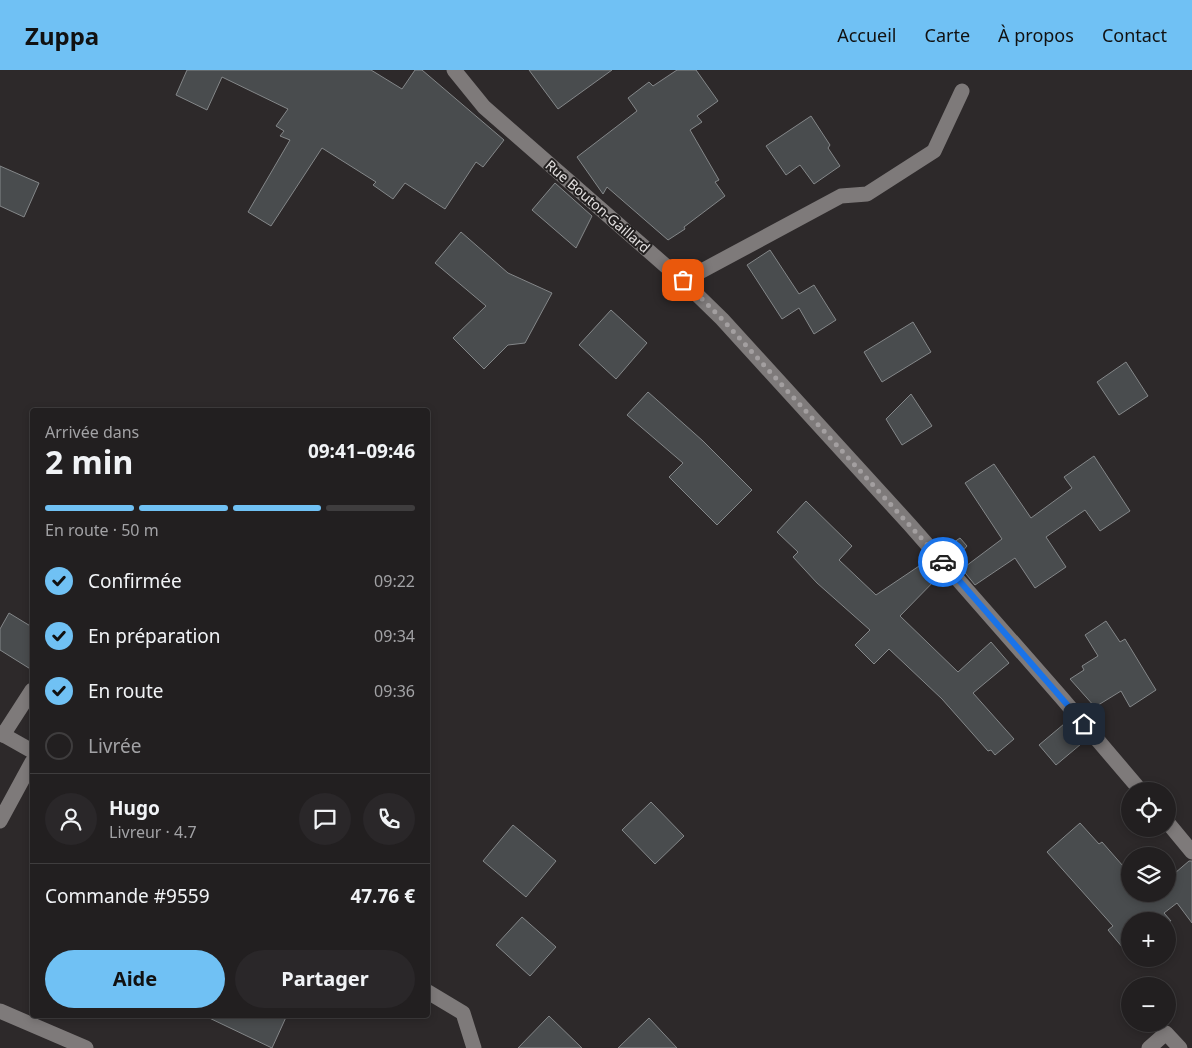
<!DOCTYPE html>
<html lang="fr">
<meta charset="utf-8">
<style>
:root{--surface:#221f20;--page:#2a2729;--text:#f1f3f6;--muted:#a2a2a5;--line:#3f3d3e;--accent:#70c1f4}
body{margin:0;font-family:"Noto Sans",sans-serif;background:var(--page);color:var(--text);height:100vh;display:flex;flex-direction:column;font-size:19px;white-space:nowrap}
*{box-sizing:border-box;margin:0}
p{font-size:16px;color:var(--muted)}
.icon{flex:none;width:28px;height:28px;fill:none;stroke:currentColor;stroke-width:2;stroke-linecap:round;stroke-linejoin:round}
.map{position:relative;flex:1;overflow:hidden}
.side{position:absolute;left:30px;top:338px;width:400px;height:610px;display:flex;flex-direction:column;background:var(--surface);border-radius:5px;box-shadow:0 2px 8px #0003,0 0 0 1px var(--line)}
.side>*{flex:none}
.tools{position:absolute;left:1121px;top:712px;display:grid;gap:10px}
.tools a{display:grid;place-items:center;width:55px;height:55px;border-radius:50%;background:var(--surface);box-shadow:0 2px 8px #0003,0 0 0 1px var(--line);font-size:25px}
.pin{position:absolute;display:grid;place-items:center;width:42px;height:42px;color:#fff;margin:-21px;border-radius:10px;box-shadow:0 2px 8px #0006}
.courier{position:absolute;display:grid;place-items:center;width:50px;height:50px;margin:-25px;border:4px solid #1a73e8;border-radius:50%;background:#fff;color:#222;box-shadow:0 1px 6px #0007}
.overview em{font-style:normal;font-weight:700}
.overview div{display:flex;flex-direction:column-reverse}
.overview{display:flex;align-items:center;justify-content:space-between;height:85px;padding:0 15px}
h1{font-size:32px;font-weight:700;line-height:38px}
.bar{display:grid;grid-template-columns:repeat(4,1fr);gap:8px 5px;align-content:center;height:60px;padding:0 15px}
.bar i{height:6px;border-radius:4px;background:var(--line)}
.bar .on{background:var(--accent)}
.bar p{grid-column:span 4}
.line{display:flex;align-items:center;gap:12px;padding:0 15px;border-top:1px solid var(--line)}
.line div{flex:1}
.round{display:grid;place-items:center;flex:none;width:52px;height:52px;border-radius:26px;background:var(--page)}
ol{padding:0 15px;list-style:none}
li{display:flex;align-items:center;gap:15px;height:55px}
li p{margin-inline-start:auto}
li .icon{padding:5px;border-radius:50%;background:var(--accent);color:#111;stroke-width:4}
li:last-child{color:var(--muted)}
li i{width:28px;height:28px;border:2px solid var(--line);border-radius:50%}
.button{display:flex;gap:10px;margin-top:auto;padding:10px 15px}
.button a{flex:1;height:58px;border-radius:30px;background:var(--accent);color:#111;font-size:20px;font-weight:700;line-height:58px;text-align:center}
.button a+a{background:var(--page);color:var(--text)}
header{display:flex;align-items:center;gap:30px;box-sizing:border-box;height:70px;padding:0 25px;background:var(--accent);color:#111}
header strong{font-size:24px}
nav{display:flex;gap:28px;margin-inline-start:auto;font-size:18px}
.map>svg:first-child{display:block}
</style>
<header>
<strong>Zuppa</strong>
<nav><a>Accueil</a><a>Carte</a><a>À propos</a><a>Contact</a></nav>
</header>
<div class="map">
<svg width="1192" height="978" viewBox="0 0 1192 978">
<rect width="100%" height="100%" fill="#2d292a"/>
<g fill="#494c4e" stroke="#848789">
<path d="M 187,0 L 371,0 L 402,19 L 415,0 L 422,0 L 504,70 L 483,97 L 476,92 L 445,139 L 405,113 L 393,129 L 373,115 L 376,112 L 322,78 L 271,156 L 248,142 L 290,70 L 280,66 L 284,61 L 276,56 L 288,39 L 222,7 L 207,40 L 176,25 Z"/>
<path d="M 529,0 L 612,0 L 558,39 Z"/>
<path d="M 677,0 L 696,0 L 718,31 L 697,46 L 702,52 L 690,60 L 719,110 L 715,112 L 725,126 L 684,157 L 685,159 L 668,170 L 607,117 L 603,124 L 577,87 L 637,41 L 628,28 L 649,12 L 653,16 Z"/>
<path d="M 811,46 L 830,75 L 828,78 L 840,96 L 814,114 L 800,95 L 786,105 L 766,76 Z"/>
<path d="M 0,96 L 39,113 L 24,147 L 0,136 Z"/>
<path d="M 555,113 L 592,146 L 576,178 L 532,140 Z"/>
<path d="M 461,162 L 508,203 L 552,223 L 525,273 L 508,275 L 484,299 L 453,268 L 486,236 L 435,193 Z"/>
<path d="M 770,180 L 799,224 L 814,215 L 836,250 L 814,264 L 799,238 L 782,249 L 747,195 Z"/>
<path d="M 611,240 L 647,273 L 616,309 L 579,275 Z"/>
<path d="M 913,252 L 931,282 L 882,312 L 864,282 Z"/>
<path d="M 1126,292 L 1148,326 L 1119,345 L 1097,312 Z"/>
<path d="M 648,322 L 703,371 L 752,420 L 717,455 L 669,407 L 683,393 L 627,345 Z"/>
<path d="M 911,324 L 932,356 L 902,375 L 886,349 Z"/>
<path d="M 1094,386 L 1130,441 L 1100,461 L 1085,440 L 1046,467 L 1066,497 L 1035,518 L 1015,488 L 975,515 L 962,499 L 1002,469 L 965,413 L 994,394 L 1031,448 L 1072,418 L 1064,407 Z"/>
<path d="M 806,431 L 852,476 L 839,490 L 876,525 L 928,490 L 941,504 L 900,546 L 958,602 L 991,572 L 1009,593 L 973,623 L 1014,669 L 995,685 L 991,680 L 988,681 L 942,629 L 889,579 L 874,594 L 855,575 L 870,560 L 817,513 L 793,487 L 798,482 L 777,462 Z"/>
<path d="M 960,468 L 967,476 L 954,491 L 944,479 Z"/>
<path d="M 9,543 L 32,557 L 32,600 L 0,580 L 0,559 Z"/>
<path d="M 1106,551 L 1120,572 L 1125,569 L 1156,620 L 1130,637 L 1121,621 L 1095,637 L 1070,609 L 1084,600 L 1082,596 L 1098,586 L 1085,565 Z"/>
<path d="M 1064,654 L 1081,674 L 1056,695 L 1039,675 Z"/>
<path d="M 651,732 L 684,766 L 655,794 L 622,760 Z"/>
<path d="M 1080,753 L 1099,774 L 1102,772 L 1130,804 L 1130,824 L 1147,824 L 1149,825 L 1151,824 L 1168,824 L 1168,809 L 1189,791 L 1192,791 L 1192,853 L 1177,833 L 1164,843 L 1171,851 L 1130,851 L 1130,872 L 1123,878 L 1108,860 L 1113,856 L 1047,782 Z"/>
<path d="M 513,755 L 556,791 L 526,827 L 483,791 Z"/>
<path d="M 522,847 L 556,877 L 530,906 L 496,875 Z"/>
<path d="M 203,945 L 287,945 L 272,978 Z"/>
<path d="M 549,946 L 582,978 L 518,978 Z"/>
<path d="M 649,948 L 677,978 L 618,978 Z"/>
</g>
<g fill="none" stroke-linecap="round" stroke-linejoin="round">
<g stroke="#7e7a7a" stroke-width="15">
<path d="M 454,0 L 484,37 L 683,211 L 722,249 L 910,455 L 1061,627 L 1141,721"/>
<path d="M 683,211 L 841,126 L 867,124 L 934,81 L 962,21"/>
<path d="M 0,663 L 32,681"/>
<path d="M 3,665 L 32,620"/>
<path d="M 0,751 L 32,692"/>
<path d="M 1168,753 L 1192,782"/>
<path d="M 428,922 L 463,943 L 474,978"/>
<path d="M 0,941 L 86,978"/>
<path d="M 1149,978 L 1166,963 L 1180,978"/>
</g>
</g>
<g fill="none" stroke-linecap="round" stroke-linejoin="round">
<path stroke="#a39fa0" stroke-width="5" stroke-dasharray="0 9" d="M 683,210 L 722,249 L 943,492"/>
<path stroke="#1a73e8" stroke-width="6" d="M 943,492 L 1084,654"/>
</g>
<g text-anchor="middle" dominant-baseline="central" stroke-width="4" stroke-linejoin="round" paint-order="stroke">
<g font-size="14" fill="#e2dfdf" stroke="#232020">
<text transform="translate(598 136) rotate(41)">Rue Bouton-Gaillard</text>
</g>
</g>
</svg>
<div class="tools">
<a><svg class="icon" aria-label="locate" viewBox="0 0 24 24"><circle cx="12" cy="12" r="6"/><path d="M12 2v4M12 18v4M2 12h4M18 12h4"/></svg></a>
<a><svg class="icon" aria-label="layers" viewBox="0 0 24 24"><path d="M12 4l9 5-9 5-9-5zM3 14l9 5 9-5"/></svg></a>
<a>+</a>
<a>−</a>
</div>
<div class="pin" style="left:683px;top:210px;background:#ea580c"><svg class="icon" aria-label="bag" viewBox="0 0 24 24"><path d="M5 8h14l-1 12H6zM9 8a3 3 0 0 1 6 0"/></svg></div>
<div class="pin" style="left:1084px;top:654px;background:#1f2937"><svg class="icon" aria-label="home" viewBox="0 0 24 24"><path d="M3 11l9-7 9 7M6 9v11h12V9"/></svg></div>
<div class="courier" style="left:943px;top:492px"><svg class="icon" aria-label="car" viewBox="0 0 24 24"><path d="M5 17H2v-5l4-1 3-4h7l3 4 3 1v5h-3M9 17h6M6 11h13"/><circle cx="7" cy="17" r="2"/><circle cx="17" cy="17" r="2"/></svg></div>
<section class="side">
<div class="overview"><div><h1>2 min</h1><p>Arrivée dans</p></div><em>09:41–09:46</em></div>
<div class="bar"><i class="on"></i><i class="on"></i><i class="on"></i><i></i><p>En route · 50 m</p></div>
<ol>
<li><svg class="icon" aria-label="check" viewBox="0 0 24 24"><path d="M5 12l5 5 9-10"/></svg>Confirmée<p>09:22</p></li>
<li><svg class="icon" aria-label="check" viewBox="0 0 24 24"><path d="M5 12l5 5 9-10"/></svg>En préparation<p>09:34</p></li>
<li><svg class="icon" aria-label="check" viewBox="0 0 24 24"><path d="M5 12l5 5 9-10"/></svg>En route<p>09:36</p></li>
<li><i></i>Livrée</li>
</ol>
<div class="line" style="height:90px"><a class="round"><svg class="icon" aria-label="person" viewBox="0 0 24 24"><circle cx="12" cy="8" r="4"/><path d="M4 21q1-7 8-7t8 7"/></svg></a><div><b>Hugo</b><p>Livreur · 4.7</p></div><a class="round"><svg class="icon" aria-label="chat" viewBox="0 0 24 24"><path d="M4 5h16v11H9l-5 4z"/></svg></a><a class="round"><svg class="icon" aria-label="phone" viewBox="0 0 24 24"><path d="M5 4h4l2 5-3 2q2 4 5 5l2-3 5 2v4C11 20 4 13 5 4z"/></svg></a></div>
<div class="line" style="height:65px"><div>Commande #9559</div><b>47.76 €</b></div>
<div class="button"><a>Aide</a><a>Partager</a></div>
</section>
</div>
